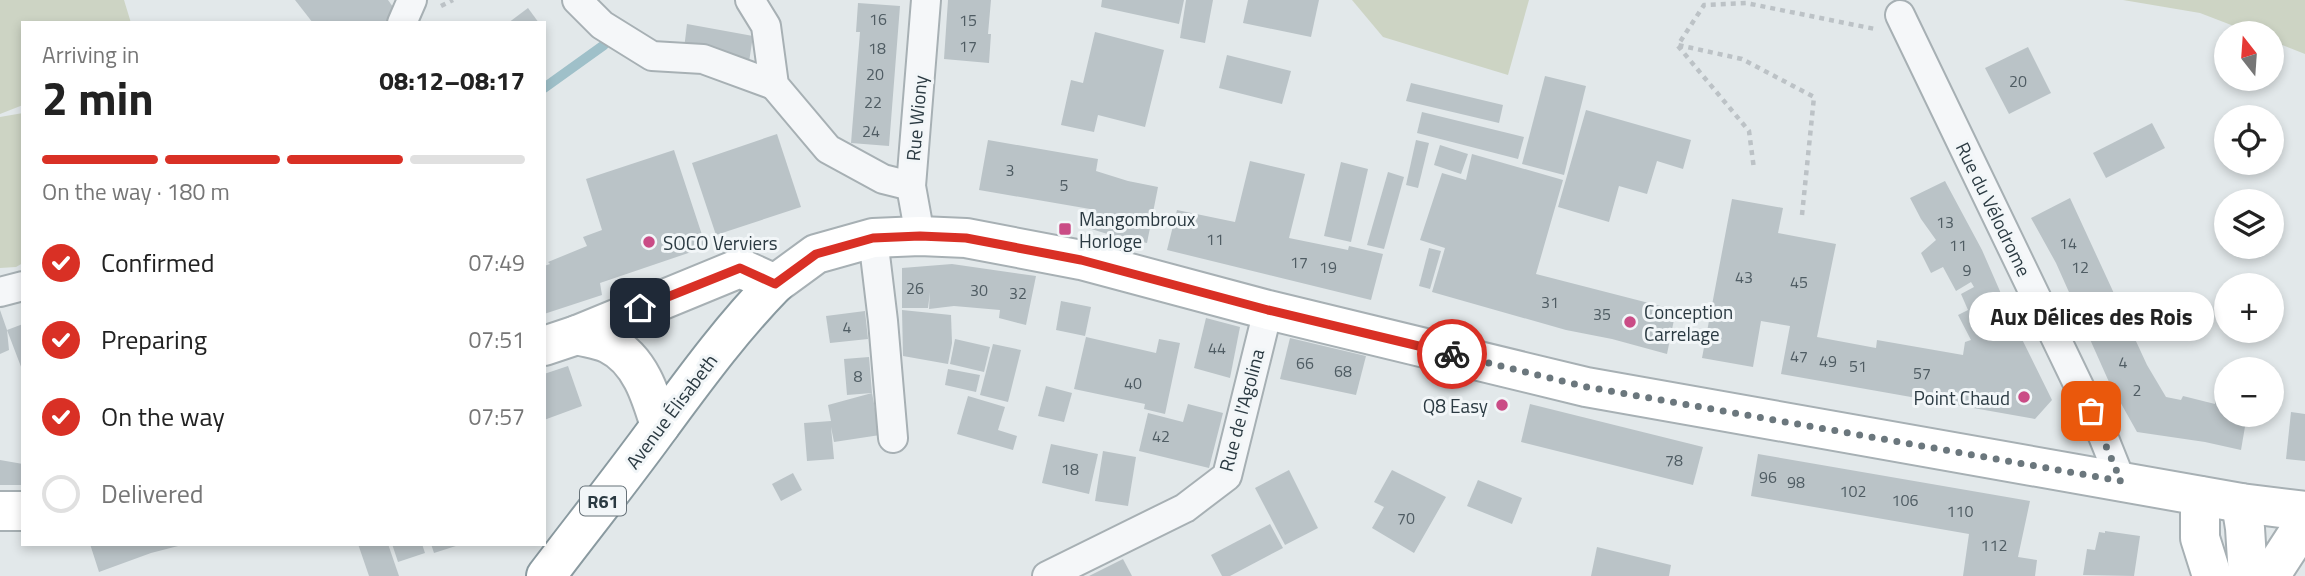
<!DOCTYPE html>
<meta charset="utf-8">
<style>
:root{--surface:#fff;--page:#f6f6f6;--text:#222;--muted:#767676;--line:#e0e0e0;--accent:#d93025}
body{margin:0;font-family:"Titillium Web",sans-serif;background:var(--page);color:var(--text);height:100vh;display:flex;flex-direction:column;font-size:26px;white-space:nowrap}
*{box-sizing:border-box;margin:0}
p{font-size:23px;color:var(--muted)}
.icon{flex:none;width:38px;height:38px;fill:none;stroke:currentColor;stroke-width:2;stroke-linecap:round;stroke-linejoin:round}
.map{position:relative;flex:1;overflow:hidden}
.side{position:absolute;left:21px;top:21px;width:525px;height:525px;display:flex;flex-direction:column;background:var(--surface);border-radius:0px;box-shadow:0 4px 10px #0003}
.side>*{flex:none}
.needle{width:46px;rotate:343deg}
.controls{position:absolute;left:2214px;top:21px;display:grid;gap:14px}
.controls a{display:grid;place-items:center;width:70px;height:70px;border-radius:50%;background:var(--surface);box-shadow:0 4px 10px #0003;font-size:35px}
.pin{position:absolute;display:grid;place-items:center;width:60px;height:60px;color:#fff;margin:-30px;border-radius:14px;box-shadow:0 4px 10px #0006}
.courier{position:absolute;display:grid;place-items:center;width:70px;height:70px;margin:-35px;border:5px solid #d93025;border-radius:50%;background:#fff;color:#222;box-shadow:0 2px 9px #0007}
.bubble{position:absolute;height:49px;border-radius:24px;background:var(--surface);box-shadow:0 4px 10px #0003;font-size:23px;font-weight:700;line-height:49px;text-align:center}
.headline em{font-style:normal;font-weight:700}
.headline div{display:flex;flex-direction:column-reverse}
.headline{display:flex;align-items:center;justify-content:space-between;height:119px;padding:0 21px}
h1{font-size:46px;font-weight:700;line-height:52px}
.bar{display:grid;grid-template-columns:repeat(4,1fr);gap:10px 7px;align-content:center;height:84px;padding:0 21px}
.bar i{height:9px;border-radius:5px;background:var(--line)}
.bar .current{background:var(--accent)}
.bar p{grid-column:span 4}
ol{padding:0 21px;list-style:none}
li{display:flex;align-items:center;gap:21px;height:77px}
li p{margin-inline-start:auto}
li .icon{padding:7px;border-radius:50%;background:var(--accent);color:#fff;stroke-width:4}
li:last-child{color:var(--muted)}
li i{width:38px;height:38px;border:4px solid var(--line);border-radius:50%}
.map>svg:first-child{display:block}
</style>
<div class="map">
<svg width="2305" height="576" viewBox="0 0 2305 576">
<rect width="100%" height="100%" fill="#e2e8ea"/>
<g fill="#cdd4c4">
<path d="M 0,0 L 124,0 L 131,23 L 23,23 L 23,105 L 0,114 Z"/>
<path d="M 1352,0 L 1529,0 L 1508,75 L 1383,37 Z"/>
<path d="M 2123,0 L 2305,0 L 2305,54 L 2272,41 L 2272,33 L 2252,33 L 2200,13 Z"/>
<path d="M 23,113 L 23,263 L 16,267 L 0,268 L 0,117 Z"/>
</g>
<g fill="none" stroke-linecap="round" stroke-linejoin="round">
<path stroke="#9fc0c9" stroke-width="10" d="M 544,88 L 604,45"/>
</g>
<g fill="#bac3c7">
<path d="M 295,0 L 388,0 L 398,14 L 387,23 L 313,23 Z"/>
<path d="M 948,0 L 991,0 L 988,34 L 991,34 L 989,63 L 944,59 Z"/>
<path d="M 1102,0 L 1184,0 L 1179,24 L 1101,7 Z"/>
<path d="M 1186,0 L 1213,0 L 1205,43 L 1180,38 Z"/>
<path d="M 1248,0 L 1319,0 L 1311,37 L 1243,23 Z"/>
<path d="M 858,3 L 900,6 L 889,146 L 851,143 L 860,32 L 856,32 Z"/>
<path d="M 528,8 L 539,23 L 508,23 Z"/>
<path d="M 687,24 L 753,36 L 749,62 L 684,49 Z"/>
<path d="M 1095,32 L 1164,50 L 1145,127 L 1098,115 L 1094,132 L 1061,125 L 1071,80 L 1083,83 Z"/>
<path d="M 2028,47 L 2051,93 L 2009,114 L 1985,68 Z"/>
<path d="M 1227,55 L 1291,71 L 1282,104 L 1219,88 Z"/>
<path d="M 1545,76 L 1586,86 L 1564,175 L 1522,164 Z"/>
<path d="M 1411,83 L 1503,105 L 1499,123 L 1406,101 Z"/>
<path d="M 1586,110 L 1691,140 L 1683,169 L 1657,161 L 1647,194 L 1619,186 L 1609,222 L 1558,207 Z"/>
<path d="M 1422,112 L 1524,137 L 1518,159 L 1417,133 Z"/>
<path d="M 2152,123 L 2165,148 L 2106,178 L 2093,153 Z"/>
<path d="M 777,134 L 801,207 L 716,235 L 692,163 Z"/>
<path d="M 988,140 L 1098,159 L 1096,171 L 1128,181 L 1158,187 L 1147,243 L 1117,237 L 1085,227 L 1090,209 L 979,190 Z"/>
<path d="M 1416,140 L 1429,143 L 1418,188 L 1406,185 Z"/>
<path d="M 1440,145 L 1468,154 L 1461,174 L 1434,165 Z"/>
<path d="M 674,150 L 706,247 L 600,283 L 602,295 L 544,314 L 544,266 L 550,264 L 548,262 L 587,246 L 583,237 L 602,230 L 586,179 Z"/>
<path d="M 1472,154 L 1563,180 L 1536,274 L 1676,310 L 1667,354 L 1612,339 L 1566,330 L 1432,292 L 1445,248 L 1420,240 L 1442,173 L 1466,180 Z"/>
<path d="M 1250,161 L 1305,174 L 1289,238 L 1348,250 L 1349,246 L 1383,254 L 1371,300 L 1167,250 L 1177,210 L 1235,222 Z"/>
<path d="M 1341,162 L 1368,169 L 1351,242 L 1324,236 Z"/>
<path d="M 1388,172 L 1404,177 L 1384,249 L 1367,245 Z"/>
<path d="M 1945,181 L 1982,250 L 2013,321 L 2052,400 L 2035,419 L 1781,374 L 1790,326 L 1761,321 L 1753,367 L 1702,358 L 1732,199 L 1783,208 L 1778,233 L 1836,244 L 1817,337 L 1876,348 L 1877,340 L 1963,355 L 1965,342 L 1971,340 L 1958,315 L 1968,310 L 1961,294 L 1974,287 L 1971,282 L 1956,291 L 1943,267 L 1931,273 L 1921,253 L 1936,240 L 1921,219 L 1910,198 Z"/>
<path d="M 2070,198 L 2147,365 L 2166,397 L 2181,400 L 2183,396 L 2215,404 L 2218,389 L 2226,391 L 2226,415 L 2247,415 L 2241,450 L 2205,442 L 2137,432 L 2109,382 L 2056,263 L 2031,218 Z"/>
<path d="M 1429,248 L 1441,251 L 1430,289 L 1419,286 Z"/>
<path d="M 952,264 L 1036,276 L 1026,325 L 999,318 L 1000,310 L 954,306 L 929,309 L 930,292 L 928,308 L 902,308 L 902,268 Z"/>
<path d="M 1061,301 L 1091,307 L 1085,336 L 1056,330 Z"/>
<path d="M 0,310 L 7,330 L 23,324 L 23,372 L 7,330 L 9,350 L 0,354 Z"/>
<path d="M 902,310 L 951,315 L 952,343 L 948,364 L 903,356 Z"/>
<path d="M 865,311 L 868,339 L 830,343 L 826,316 Z"/>
<path d="M 1206,318 L 1240,327 L 1230,378 L 1194,368 Z"/>
<path d="M 1086,337 L 1156,353 L 1159,339 L 1180,343 L 1165,414 L 1144,409 L 1145,404 L 1074,389 Z"/>
<path d="M 1290,338 L 1366,356 L 1356,395 L 1280,379 Z"/>
<path d="M 955,339 L 990,347 L 984,372 L 950,364 Z"/>
<path d="M 993,344 L 1021,350 L 1008,402 L 980,395 Z"/>
<path d="M 869,357 L 872,393 L 880,435 L 834,442 L 831,427 L 834,459 L 807,461 L 804,423 L 831,421 L 828,405 L 872,393 L 847,395 L 844,359 Z"/>
<path d="M 568,366 L 582,406 L 544,420 L 544,374 Z"/>
<path d="M 948,369 L 980,375 L 976,392 L 945,385 Z"/>
<path d="M 1046,386 L 1072,393 L 1064,422 L 1038,416 Z"/>
<path d="M 968,396 L 1005,407 L 998,430 L 1017,436 L 1013,450 L 957,434 Z"/>
<path d="M 1188,404 L 1223,413 L 1209,468 L 1139,451 L 1148,413 L 1183,422 Z"/>
<path d="M 1530,404 L 1703,447 L 1693,485 L 1521,442 Z"/>
<path d="M 2291,412 L 2305,414 L 2305,461 L 2286,459 Z"/>
<path d="M 1051,444 L 1098,454 L 1089,494 L 1042,483 Z"/>
<path d="M 1103,451 L 1136,457 L 1128,506 L 1095,501 Z"/>
<path d="M 1758,454 L 2030,501 L 2018,557 L 2037,560 L 2035,576 L 1963,576 L 1969,534 L 1751,496 Z"/>
<path d="M 0,460 L 23,464 L 23,485 L 0,485 Z"/>
<path d="M 1289,470 L 1318,528 L 1285,545 L 1255,488 Z"/>
<path d="M 1392,470 L 1446,497 L 1414,553 L 1372,528 L 1384,507 L 1374,502 Z"/>
<path d="M 793,473 L 802,490 L 781,501 L 772,484 Z"/>
<path d="M 1478,480 L 1522,498 L 1512,524 L 1467,506 Z"/>
<path d="M 1270,524 L 1283,548 L 1230,576 L 1222,576 L 1211,555 Z"/>
<path d="M 2105,531 L 2140,536 L 2134,576 L 2083,575 L 2087,549 L 2095,550 L 2099,532 L 2105,533 Z"/>
<path d="M 90,544 L 182,544 L 182,545 L 151,553 L 99,572 Z"/>
<path d="M 358,544 L 388,544 L 399,576 L 369,576 Z"/>
<path d="M 392,544 L 422,544 L 425,553 L 398,562 Z"/>
<path d="M 431,544 L 458,544 L 459,545 L 434,553 Z"/>
<path d="M 1597,547 L 1671,565 L 1669,576 L 1591,576 Z"/>
<path d="M 1123,559 L 1132,576 L 1089,576 Z"/>
</g>
<g fill="none" stroke-linecap="round" stroke-linejoin="round">
<g stroke="#a7b0b4" stroke-width="32">
<g id="street">
<path d="M 577,0 L 602,25 L 652,56 L 703,59 L 774,85"/>
<path d="M 750,0 L 766,26 L 774,85 L 828,149 L 883,179 L 911,186"/>
<path d="M 1900,15 L 2103,436 L 2121,481"/>
<path d="M 402,23 L 412,0"/>
<path d="M 920,236 L 911,186 L 926,0"/>
<path d="M 873,238 L 883,321 L 893,438"/>
<path d="M 0,292 L 23,286"/>
<path d="M 1047,576 L 1185,508 L 1227,476 L 1268,310"/>
</g>
</g>
<g stroke="#a7b0b4" stroke-width="42">
<g id="secondary">
<path d="M 577,335 C 587,338 599,339 609,344 C 640,359 651,396 660,426"/>
<path d="M 544,346 L 577,335 L 740,268 L 775,284 L 816,254 L 873,238 L 920,236 L 966,238 L 1081,260 L 1268,310 L 1586,387 L 2241,503 L 2305,511"/>
<path d="M 2200,496 L 2200,538 L 2212,576"/>
<path d="M 2241,503 L 2245,528 L 2248,576"/>
<path d="M 0,511 L 23,511"/>
<path d="M 2270,576 L 2296,536 L 2305,531"/>
</g>
</g>
<g stroke="#8a9aa0" stroke-width="42">
<path id="highway" d="M 546,576 C 584,526 623,477 660,426 C 697,376 732,328 775,284"/>
</g>
<g stroke="#bcc2c6" stroke-width="4.5" stroke-dasharray="5 5" stroke-linecap="butt">
<path d="M 441,6 L 453,0"/>
<path d="M 1678,46 L 1749,131 L 1754,169"/>
<path d="M 1802,215 L 1814,97 L 1742,59 L 1678,45 L 1704,5 L 1746,3 L 1875,29"/>
</g>
<use href="#street" stroke="#f5f7f9" stroke-width="28"/>
<use href="#secondary" stroke="#fff" stroke-width="38"/>
<use href="#highway" stroke="#fff" stroke-width="38"/>
</g>
<g fill="none" stroke-linecap="round" stroke-linejoin="round">
<path stroke="#6b777d" stroke-width="7" stroke-dasharray="0 12.6" d="M 1452,354 L 1587,387 L 2121,481 L 2091,411"/>
<path stroke="#d93025" stroke-width="9" d="M 640,308 L 740,268 L 775,284 L 816,254 L 873,238 L 920,236 L 966,238 L 1081,260 L 1268,310 L 1452,354"/>
</g>
<g fill="#ca4c86" stroke="#f2f6f8" stroke-width="2.5">
<rect x="1058" y="222" width="14" height="14" rx="3.5"/>
<circle cx="649" cy="242" r="7"/>
<circle cx="1630" cy="322" r="7"/>
<circle cx="2024" cy="397" r="7"/>
<circle cx="1502" cy="405" r="7"/>
</g>
<g text-anchor="middle" dominant-baseline="central" stroke-width="6" stroke-linejoin="round" paint-order="stroke">
<g font-size="16" fill="#4f5c63">
<text x="878" y="19">16</text>
<text x="968" y="20">15</text>
<text x="968" y="46">17</text>
<text x="877" y="48">18</text>
<text x="875" y="74">20</text>
<text x="2018" y="81">20</text>
<text x="873" y="102">22</text>
<text x="871" y="131">24</text>
<text x="1010" y="170">3</text>
<text x="1064" y="185">5</text>
<text x="1945" y="222">13</text>
<text x="1215" y="239">11</text>
<text x="2068" y="243">14</text>
<text x="1958" y="245">11</text>
<text x="1299" y="262">17</text>
<text x="1328" y="267">19</text>
<text x="2080" y="267">12</text>
<text x="1967" y="270">9</text>
<text x="1744" y="277">43</text>
<text x="1799" y="282">45</text>
<text x="915" y="288">26</text>
<text x="979" y="290">30</text>
<text x="1018" y="293">32</text>
<text x="1550" y="302">31</text>
<text x="1602" y="314">35</text>
<text x="847" y="327">4</text>
<text x="1217" y="348">44</text>
<text x="1799" y="356">47</text>
<text x="1828" y="361">49</text>
<text x="2123" y="362">4</text>
<text x="1305" y="363">66</text>
<text x="1858" y="366">51</text>
<text x="1343" y="371">68</text>
<text x="1922" y="373">57</text>
<text x="858" y="376">8</text>
<text x="1133" y="383">40</text>
<text x="2137" y="390">2</text>
<text x="1161" y="436">42</text>
<text x="1674" y="460">78</text>
<text x="1070" y="469">18</text>
<text x="1768" y="477">96</text>
<text x="1796" y="482">98</text>
<text x="1853" y="491">102</text>
<text x="1905" y="500">106</text>
<text x="1960" y="511">110</text>
<text x="1406" y="518">70</text>
<text x="1994" y="545">112</text>
</g>
<rect fill="#f2f6f8" stroke="#677279" stroke-width="2" x="580" y="486.5" width="46" height="29" rx="5"/>
<g font-size="18" font-weight="bold" fill="#2b3a42">
<text x="603" y="501">R61</text>
</g>
<g font-size="19" fill="#2b3a42" stroke="#f2f6f8">
<text transform="translate(916 118) rotate(-85)">Rue Wiony</text>
<text transform="translate(1994 209) rotate(64)">Rue du Vélodrome</text>
<text transform="translate(1241 410) rotate(-75)">Rue de l'Agolina</text>
<text transform="translate(671 411) rotate(-53)">Avenue Élisabeth</text>
</g>
<g font-size="19" fill="#2b3a42" stroke="#f2f6f8" text-anchor="start">
<text x="1079" y="218">Mangombroux<tspan x="1079" dy="22">Horloge</tspan></text>
<text x="663" y="242">SOCO Verviers</text>
<text x="1644" y="311">Conception<tspan x="1644" dy="22">Carrelage</tspan></text>
<text x="2010" y="397" text-anchor="end">Point Chaud</text>
<text x="1488" y="405" text-anchor="end">Q8 Easy</text>
</g>
</g>
</svg>
<div class="controls">
<a><svg class="needle" viewBox="-14 -14 28 28"><path d="M0-13l5 13h-10z" fill="#e53935"/><path d="M0 13l5-13h-10z" fill="#767676"/></svg></a>
<a><svg class="icon" aria-label="locate" viewBox="0 0 24 24"><circle cx="12" cy="12" r="6"/><path d="M12 2v4M12 18v4M2 12h4M18 12h4"/></svg></a>
<a><svg class="icon" aria-label="layers" viewBox="0 0 24 24"><path d="M12 4l9 5-9 5-9-5zM3 14l9 5 9-5"/></svg></a>
<a>+</a>
<a>−</a>
</div>
<div class="pin" style="left:2091px;top:411px;background:#ea580c"><svg class="icon" aria-label="bag" viewBox="0 0 24 24"><path d="M5 8h14l-1 12H6zM9 8a3 3 0 0 1 6 0"/></svg></div>
<div class="pin" style="left:640px;top:308px;background:#1f2937"><svg class="icon" aria-label="home" viewBox="0 0 24 24"><path d="M3 11l9-7 9 7M6 9v11h12V9"/></svg></div>
<div class="courier" style="left:1452px;top:354px"><svg class="icon" aria-label="bike" viewBox="0 0 24 24"><circle cx="6" cy="16" r="4"/><circle cx="18" cy="16" r="4"/><path d="M6 16l4-8h5l3 8M10 8l3 8H6M13 5h3"/></svg></div>
<div class="bubble" style="left:1969px;top:292px;width:245px">Aux Délices des Rois</div>
<section class="side">
<div class="headline"><div><h1>2 min</h1><p>Arriving in</p></div><em>08:12–08:17</em></div>
<div class="bar"><i class="current"></i><i class="current"></i><i class="current"></i><i></i><p>On the way · 180 m</p></div>
<ol>
<li><svg class="icon" aria-label="check" viewBox="0 0 24 24"><path d="M5 12l5 5 9-10"/></svg>Confirmed<p>07:49</p></li>
<li><svg class="icon" aria-label="check" viewBox="0 0 24 24"><path d="M5 12l5 5 9-10"/></svg>Preparing<p>07:51</p></li>
<li><svg class="icon" aria-label="check" viewBox="0 0 24 24"><path d="M5 12l5 5 9-10"/></svg>On the way<p>07:57</p></li>
<li><i></i>Delivered</li>
</ol>
</section>
</div>
